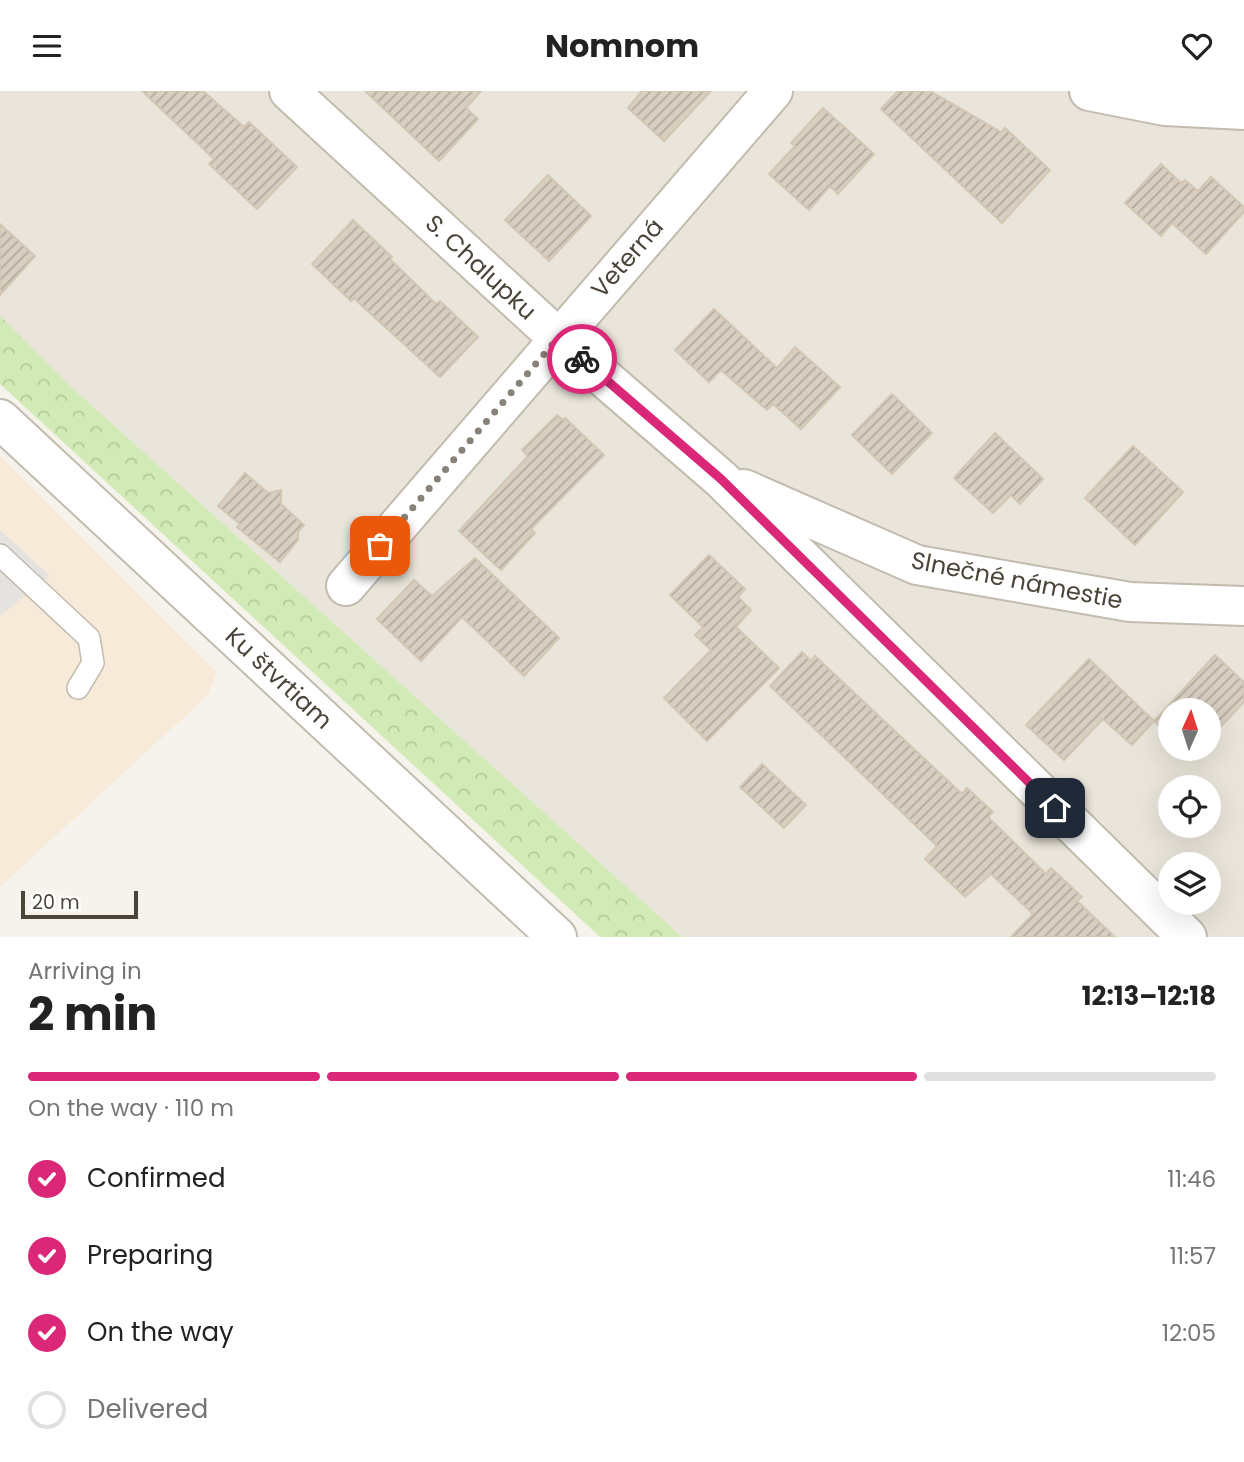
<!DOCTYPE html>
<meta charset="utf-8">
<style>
:root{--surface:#fff;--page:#f2f2f2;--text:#222;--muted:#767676;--line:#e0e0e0;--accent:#db2777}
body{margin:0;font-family:Poppins,sans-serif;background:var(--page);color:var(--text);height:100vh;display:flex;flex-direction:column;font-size:26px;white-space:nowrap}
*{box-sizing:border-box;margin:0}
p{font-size:23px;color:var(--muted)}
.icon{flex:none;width:38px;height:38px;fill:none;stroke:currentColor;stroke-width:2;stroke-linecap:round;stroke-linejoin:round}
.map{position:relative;height:846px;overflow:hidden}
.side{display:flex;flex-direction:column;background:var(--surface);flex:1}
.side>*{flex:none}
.needle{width:46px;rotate:3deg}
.fabs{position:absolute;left:1158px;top:607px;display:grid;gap:14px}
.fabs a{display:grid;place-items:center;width:63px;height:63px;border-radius:50%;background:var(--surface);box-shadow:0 7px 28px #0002;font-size:35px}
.scale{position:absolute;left:21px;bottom:18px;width:117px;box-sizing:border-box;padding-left:7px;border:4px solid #4b4439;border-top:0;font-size:19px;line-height:24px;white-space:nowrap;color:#4b4439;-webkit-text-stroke:5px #fff;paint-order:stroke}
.pin{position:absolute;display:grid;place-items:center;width:60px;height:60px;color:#fff;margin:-30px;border-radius:14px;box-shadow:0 4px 10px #0006}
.courier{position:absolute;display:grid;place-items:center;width:70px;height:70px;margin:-35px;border:5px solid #db2777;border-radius:50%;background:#fff;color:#222;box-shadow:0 2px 9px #0007}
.summary em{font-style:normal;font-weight:700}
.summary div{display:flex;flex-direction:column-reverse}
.summary{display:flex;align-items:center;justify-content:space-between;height:119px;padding:0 28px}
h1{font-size:46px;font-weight:700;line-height:52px}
.bar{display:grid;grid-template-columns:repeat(4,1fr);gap:10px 7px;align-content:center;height:84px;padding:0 28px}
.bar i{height:9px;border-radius:5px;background:var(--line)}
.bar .active{background:var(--accent)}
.bar p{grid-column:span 4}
ol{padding:0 28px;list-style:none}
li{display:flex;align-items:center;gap:21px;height:77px}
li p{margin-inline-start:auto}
li .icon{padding:7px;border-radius:50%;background:var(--accent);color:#fff;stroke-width:4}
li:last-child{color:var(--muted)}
li i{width:38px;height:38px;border:4px solid var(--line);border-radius:50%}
header{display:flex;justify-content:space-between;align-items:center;height:91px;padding:0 28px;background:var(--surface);font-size:32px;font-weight:700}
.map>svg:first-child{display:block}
</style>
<header><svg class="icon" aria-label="menu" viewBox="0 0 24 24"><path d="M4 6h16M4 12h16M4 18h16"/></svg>Nomnom<svg class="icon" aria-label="heart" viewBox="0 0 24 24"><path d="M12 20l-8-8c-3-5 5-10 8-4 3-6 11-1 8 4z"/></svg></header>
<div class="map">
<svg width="1244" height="846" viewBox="0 0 1244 846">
<defs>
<pattern id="forest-crowns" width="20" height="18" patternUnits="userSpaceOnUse" patternTransform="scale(1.75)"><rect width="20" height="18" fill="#d2eab5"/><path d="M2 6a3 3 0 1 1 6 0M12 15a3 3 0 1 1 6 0" fill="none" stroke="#b6ca9c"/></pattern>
<pattern id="building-hatch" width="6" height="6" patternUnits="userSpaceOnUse" patternTransform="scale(1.75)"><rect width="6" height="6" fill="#d8cfc1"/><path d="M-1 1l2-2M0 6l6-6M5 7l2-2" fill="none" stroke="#b1aa9e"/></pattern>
</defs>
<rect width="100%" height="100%" fill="#f6f3ec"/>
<path fill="#eae5da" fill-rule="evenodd" d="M 0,0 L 1244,0 L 1244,846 L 659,846 L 0,235 ZM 1171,620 L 1209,620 L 1209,658 L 1171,658 ZM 1171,696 L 1209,696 L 1209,735 L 1171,735 ZM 1171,774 L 1209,774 L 1209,812 L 1171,812 Z"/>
<path fill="#f7ead8" d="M 0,365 L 217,581 L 208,604 L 0,796 Z"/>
<path fill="url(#forest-crowns)" d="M 0,225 L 71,296 L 682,846 L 600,846 L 0,293 Z"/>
<path fill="#e5e3e0" d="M 0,439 L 50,485 L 0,525 Z"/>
<g fill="url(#building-hatch)" stroke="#d3c7b4" stroke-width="2">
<path d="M 142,0 L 203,0 L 244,36 L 249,31 L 297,76 L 257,118 L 209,73 L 214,68 Z"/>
<path d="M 365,0 L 481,0 L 466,17 L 478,28 L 439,70 Z"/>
<path d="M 642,0 L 711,0 L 664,50 L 628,17 Z"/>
<path d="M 898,0 L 930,0 L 1001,41 L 1005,37 L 1050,79 L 1002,132 L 881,18 Z"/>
<path d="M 823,17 L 874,63 L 838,103 L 830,95 L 809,119 L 769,83 L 795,55 L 791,52 Z"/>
<path d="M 1161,73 L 1181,92 L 1185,89 L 1198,100 L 1211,86 L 1244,116 L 1244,121 L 1206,163 L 1172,132 L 1161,145 L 1125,112 Z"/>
<path d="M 548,84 L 591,125 L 549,170 L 505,129 Z"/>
<path d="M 353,129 L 392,166 L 390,168 L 436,213 L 440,210 L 478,246 L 440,286 L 359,212 L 354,207 L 351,210 L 312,173 Z"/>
<path d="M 0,133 L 35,165 L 0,204 Z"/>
<path d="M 714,218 L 777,277 L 795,256 L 840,296 L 801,338 L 773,313 L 767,319 L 721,279 L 709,291 L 675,259 Z"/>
<path d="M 892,303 L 932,342 L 892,383 L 852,344 Z"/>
<path d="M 557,324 L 563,329 L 565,327 L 604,364 L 531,438 L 535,442 L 501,479 L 459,440 L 528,365 L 522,359 Z"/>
<path d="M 995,342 L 1043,388 L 1020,413 L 1011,404 L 993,422 L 954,387 Z"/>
<path d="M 1133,355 L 1183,401 L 1135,454 L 1085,407 Z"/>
<path d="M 245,382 L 268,402 L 281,399 L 281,413 L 304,434 L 298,441 L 298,449 L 280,471 L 237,436 L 240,433 L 218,415 Z"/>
<path d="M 709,464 L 745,498 L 738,506 L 751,519 L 736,536 L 779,577 L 707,650 L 664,607 L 711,559 L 695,544 L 703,536 L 670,504 Z"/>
<path d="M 475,467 L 559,547 L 524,585 L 462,526 L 421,570 L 377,528 L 414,489 L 432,505 Z"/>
<path d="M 802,561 L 811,570 L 815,565 L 962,703 L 967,697 L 993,721 L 988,726 L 1046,783 L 1051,777 L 1082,806 L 1077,810 L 1115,846 L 1011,846 L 1033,823 L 991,783 L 965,806 L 925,768 L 937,755 L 770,595 Z"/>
<path d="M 1215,564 L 1244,591 L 1244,611 L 1209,648 L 1209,620 L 1171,620 L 1171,646 L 1154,630 Z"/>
<path d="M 1089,568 L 1154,630 L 1132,654 L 1103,628 L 1064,669 L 1026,634 Z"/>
<path d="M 762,673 L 806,714 L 784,737 L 740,696 Z"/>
</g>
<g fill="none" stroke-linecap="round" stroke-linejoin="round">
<g stroke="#c2bbae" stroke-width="24">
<path id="service" d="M 0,464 L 89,547 L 93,572 L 78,597"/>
</g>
<g stroke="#c2bbae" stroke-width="42">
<g id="minor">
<path d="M 289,0 L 558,247 L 721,388 L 1187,846"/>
<path d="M 1089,0 L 1165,15 L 1244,19"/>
<path d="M 744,398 L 917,474 L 1130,511 L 1244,515"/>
<path d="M 346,495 L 773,0"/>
</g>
</g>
<g stroke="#c2bbae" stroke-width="42">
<path id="tertiary" d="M 0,328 L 557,846"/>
</g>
<use href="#service" stroke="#fff" stroke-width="21"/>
<use href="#minor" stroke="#fff" stroke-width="38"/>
<use href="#tertiary" stroke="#fff" stroke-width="38"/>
</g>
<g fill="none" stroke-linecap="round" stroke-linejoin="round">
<path stroke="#878178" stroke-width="7" stroke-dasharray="0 12.6" d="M 380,455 L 558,247 L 582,268"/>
<path stroke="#db2777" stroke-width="9" d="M 582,268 L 721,388 L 1055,717"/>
</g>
<g text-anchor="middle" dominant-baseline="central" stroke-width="7" stroke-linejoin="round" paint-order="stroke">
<g font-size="24" fill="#4b4439" stroke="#fff">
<text transform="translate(627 167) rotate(-49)">Veterná</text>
<text transform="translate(481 176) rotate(43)">S. Chalupku</text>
<text transform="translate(1017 489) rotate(11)">Slnečné námestie</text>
<text transform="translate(279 587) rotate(43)">Ku štvrtiam</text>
</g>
</g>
</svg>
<div class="fabs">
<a><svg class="needle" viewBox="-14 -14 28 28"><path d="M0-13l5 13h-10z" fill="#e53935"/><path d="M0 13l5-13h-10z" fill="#767676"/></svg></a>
<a><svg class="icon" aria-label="locate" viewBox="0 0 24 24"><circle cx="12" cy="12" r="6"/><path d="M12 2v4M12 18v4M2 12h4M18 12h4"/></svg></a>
<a><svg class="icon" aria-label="layers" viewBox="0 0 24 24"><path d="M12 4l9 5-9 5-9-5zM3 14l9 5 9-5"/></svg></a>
</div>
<div class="scale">20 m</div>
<div class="pin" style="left:380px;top:455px;background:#ea580c"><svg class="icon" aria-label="bag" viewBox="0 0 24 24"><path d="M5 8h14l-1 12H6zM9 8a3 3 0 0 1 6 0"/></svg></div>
<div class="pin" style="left:1055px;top:717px;background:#1f2937"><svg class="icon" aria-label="home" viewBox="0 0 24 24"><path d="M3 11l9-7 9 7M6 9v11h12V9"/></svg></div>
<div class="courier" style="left:582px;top:268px"><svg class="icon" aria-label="bike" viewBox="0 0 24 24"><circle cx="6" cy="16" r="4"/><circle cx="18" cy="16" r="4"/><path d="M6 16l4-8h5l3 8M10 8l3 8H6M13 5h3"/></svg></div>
</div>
<section class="side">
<div class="summary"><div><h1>2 min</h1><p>Arriving in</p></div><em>12:13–12:18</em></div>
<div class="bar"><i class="active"></i><i class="active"></i><i class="active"></i><i></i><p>On the way · 110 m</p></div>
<ol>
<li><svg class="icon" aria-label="check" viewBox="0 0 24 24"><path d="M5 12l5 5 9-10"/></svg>Confirmed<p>11:46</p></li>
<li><svg class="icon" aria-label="check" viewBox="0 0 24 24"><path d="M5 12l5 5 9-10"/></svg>Preparing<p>11:57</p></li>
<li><svg class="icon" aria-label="check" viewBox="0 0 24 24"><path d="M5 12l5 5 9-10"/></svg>On the way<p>12:05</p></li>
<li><i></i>Delivered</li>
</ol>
</section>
